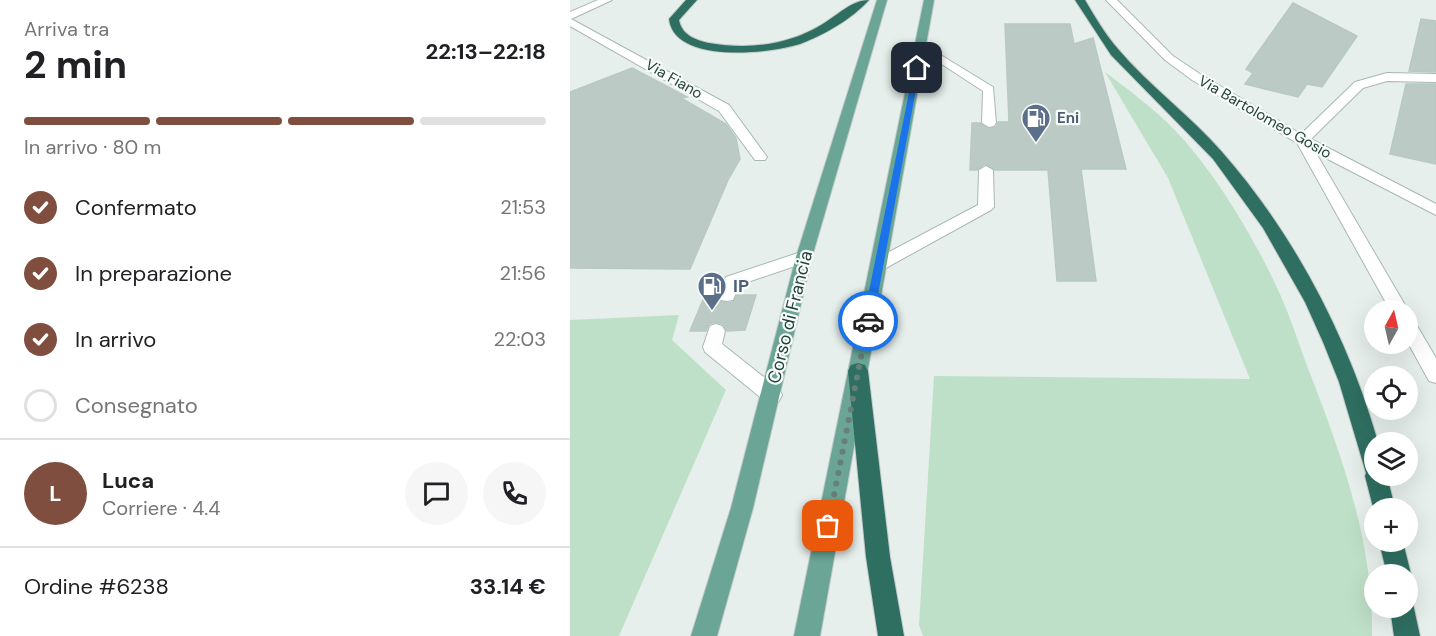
<!DOCTYPE html>
<html lang="it">
<meta charset="utf-8">
<style>
:root{--surface:#fff;--page:#f6f6f6;--text:#202124;--muted:#757577;--line:#e0e0e0;--accent:#7f4e3f}
body{margin:0;font-family:"DM Sans",sans-serif;background:var(--page);color:var(--text);height:100vh;display:flex;flex-direction:column;font-size:22px;white-space:nowrap}
*{box-sizing:border-box;margin:0}
p{font-size:20px;color:var(--muted)}
.icon{flex:none;width:33px;height:33px;fill:none;stroke:currentColor;stroke-width:2;stroke-linecap:round;stroke-linejoin:round}
.map{position:relative;flex:1;overflow:hidden}
.side{display:flex;flex-direction:column;background:var(--surface);width:570px}
.side>*{flex:none}
.needle{width:39px;rotate:8deg}
.buttons{position:absolute;left:794px;top:300px;display:grid;gap:12px}
.buttons a{display:grid;place-items:center;width:54px;height:54px;border-radius:50%;background:var(--surface);box-shadow:0 6px 24px #0002;font-size:30px}
.pin{position:absolute;display:grid;place-items:center;width:51px;height:51px;color:#fff;margin:-26px;border-radius:12px;box-shadow:0 3px 9px #0006}
.courier{position:absolute;display:grid;place-items:center;width:60px;height:60px;margin:-30px;border:4px solid #1a73e8;border-radius:50%;background:#fff;color:#222;box-shadow:0 2px 8px #0007}
.overview em{font-style:normal;font-weight:700}
.overview div{display:flex;flex-direction:column-reverse}
.overview{display:flex;align-items:center;justify-content:space-between;height:102px;padding:0 24px}
h1{font-size:39px;font-weight:700;line-height:45px}
.bar{display:grid;grid-template-columns:repeat(4,1fr);gap:9px 6px;align-content:center;height:72px;padding:0 24px}
.bar i{height:8px;border-radius:4px;background:var(--line)}
.bar .current{background:var(--accent)}
.bar p{grid-column:span 4}
.line{display:flex;align-items:center;gap:15px;padding:0 24px;border-top:2px solid var(--line)}
.line div{flex:1}
.round{display:grid;place-items:center;flex:none;width:63px;height:63px;border-radius:32px;background:var(--page)}
ol{padding:0 24px;list-style:none}
li{display:flex;align-items:center;gap:18px;height:66px}
li p{margin-inline-start:auto}
li .icon{padding:6px;border-radius:50%;background:var(--accent);color:#fff;stroke-width:4}
li:last-child{color:var(--muted)}
li i{width:33px;height:33px;border:3px solid var(--line);border-radius:50%}
main{display:flex;flex:1;min-height:0}
.map>svg:first-child{display:block}
</style>
<main>
<section class="side">
<div class="overview"><div><h1>2 min</h1><p>Arriva tra</p></div><em>22:13–22:18</em></div>
<div class="bar"><i class="current"></i><i class="current"></i><i class="current"></i><i></i><p>In arrivo · 80 m</p></div>
<ol>
<li><svg class="icon" aria-label="check" viewBox="0 0 24 24"><path d="M5 12l5 5 9-10"/></svg>Confermato<p>21:53</p></li>
<li><svg class="icon" aria-label="check" viewBox="0 0 24 24"><path d="M5 12l5 5 9-10"/></svg>In preparazione<p>21:56</p></li>
<li><svg class="icon" aria-label="check" viewBox="0 0 24 24"><path d="M5 12l5 5 9-10"/></svg>In arrivo<p>22:03</p></li>
<li><i></i>Consegnato</li>
</ol>
<div class="line" style="height:108px"><b class="round" style="background:var(--accent);color:#fff">L</b><div><b>Luca</b><p>Corriere · 4.4</p></div><a class="round"><svg class="icon" aria-label="chat" viewBox="0 0 24 24"><path d="M4 5h16v11H9l-5 4z"/></svg></a><a class="round"><svg class="icon" aria-label="phone" viewBox="0 0 24 24"><path d="M5 4h4l2 5-3 2q2 4 5 5l2-3 5 2v4C11 20 4 13 5 4z"/></svg></a></div>
<div class="line" style="height:78px"><div>Ordine #6238</div><b>33.14 €</b></div>
</section>
<div class="map">
<svg width="866" height="636" viewBox="0 0 866 636">
<rect width="100%" height="100%" fill="#e6efeb"/>
<g fill="#bfe0c8">
<path d="M 535,72 C 563,93 591,114 614,140 C 651,182 690,248 712,299 C 723,324 731,351 741,376 C 773,459 804,546 802,636 L 353,636 L 349,625 L 364,376 L 680,379 L 598,178 Z"/>
<path d="M 109,315 L 102,340 L 156,390 L 49,636 L 0,636 L 0,320 Z"/>
</g>
<g fill="#bbcac4" stroke="#b8c9c2" stroke-width="1.5">
<path d="M 723,3 L 787,36 L 752,87 L 737,84 L 728,97 L 675,84 L 683,73 L 676,69 Z"/>
<path d="M 851,19 L 866,21 L 866,72 L 839,71 Z"/>
<path d="M 435,24 L 500,24 L 504,44 L 523,38 L 556,169 L 511,169 L 526,281 L 487,281 L 478,170 L 425,170 L 415,164 L 407,170 L 400,170 L 402,123 L 410,123 L 419,129 L 426,127 L 428,122 L 439,122 Z"/>
<path d="M 62,68 L 117,97 L 111,98 L 156,124 L 166,138 L 170,159 L 158,180 L 120,269 L 0,268 L 0,92 Z"/>
<path d="M 836,84 L 866,84 L 866,164 L 820,154 Z"/>
<path d="M 135,295 L 146,295 L 149,301 L 157,303 L 163,302 L 167,295 L 186,295 L 175,330 L 157,331 L 153,324 L 145,322 L 139,324 L 136,331 L 120,331 Z"/>
</g>
<g fill="none" stroke-linecap="round" stroke-linejoin="round">
<g stroke="#a8b8b2" stroke-width="2">
<g id="lane">
<path d="M 351,43 L 423,87 L 426,123 L 424,126 L 419,127 L 412,123 L 413,91 L 347,48 L 347,44 Z"/>
<path d="M 416,166 L 423,170 L 424,207 L 421,210 L 314,269 L 302,269 L 300,265 L 302,261 L 408,205 L 409,170 Z"/>
<path d="M 234,251 L 240,253 L 242,257 L 240,261 L 169,285 L 163,300 L 157,301 L 151,300 L 148,295 L 156,277 Z"/>
<path d="M 146,324 L 152,326 L 155,331 L 152,344 L 209,389 L 212,395 L 209,401 L 202,403 L 195,401 L 135,352 L 133,347 L 140,326 Z"/>
</g>
</g>
<g stroke="#a8b8b2" stroke-width="2">
<g id="street">
<path d="M 28,0 L 42,0 L 1,19 L 159,105 L 197,157 L 195,160 L 185,160 L 149,111 L 0,26 L 0,12 Z"/>
<path d="M 536,0 L 547,0 L 603,56 L 630,74 L 731,134 L 785,82 L 817,73 L 866,74 L 866,82 L 817,81 L 793,88 L 741,139 L 866,204 L 866,215 L 746,153 L 835,305 L 838,310 L 837,312 L 820,310 L 727,143 L 622,80 L 595,60 Z"/>
<path d="M 837,317 L 843,319 L 866,358 L 866,383 L 859,381 L 837,341 Z"/>
</g>
</g>
<g stroke="#c2cac8" stroke-width="2">
<g id="primary">
<path d="M 307,0 L 317,0 L 242,257 L 183,508 L 147,636 L 121,636 L 161,508 L 226,257 Z"/>
<path d="M 354,0 L 364,0 L 250,636 L 224,636 Z"/>
</g>
</g>
<g stroke="#c2cac8" stroke-width="2">
<g id="highway">
<path d="M 116,0 L 127,0 L 109,20 C 112,35 125,40 139,43 C 178,50 218,45 251,25 C 267,16 281,0 299,0 C 282,19 254,35 230,44 C 199,54 104,64 99,19 Z"/>
<path d="M 505,0 L 515,0 C 525,17 535,34 548,49 C 579,86 620,115 652,152 C 724,234 778,337 808,442 L 804,442 L 804,476 L 817,476 L 825,508 L 804,508 L 804,511 L 795,476 L 796,473 L 769,382 L 753,342 L 735,302 L 693,228 L 643,159 L 541,55 Z"/>
<path d="M 288,363 L 295,365 L 298,371 L 320,557 L 334,636 L 308,636 L 296,557 L 278,371 L 281,365 Z"/>
<path d="M 809,542 L 833,542 L 841,574 L 838,583 L 837,574 L 817,574 Z"/>
<path d="M 837,597 L 842,599 L 850,636 L 824,636 L 820,608 L 837,608 Z"/>
</g>
</g>
<use href="#lane" fill="#fff" fill-rule="evenodd"/>
<use href="#street" fill="#fff" fill-rule="evenodd"/>
<use href="#primary" fill="#6aa596" fill-rule="evenodd"/>
<use href="#highway" fill="#2f6f62" fill-rule="evenodd"/>
</g>
<path fill="#1a73e8" d="M 347,66 L 350,68 L 303,321 L 298,325 L 293,321 L 344,68 Z"/>
<g fill="none" stroke-linecap="round" stroke-linejoin="round">
<path stroke="#687f78" stroke-width="6" stroke-dasharray="0 10.8" d="M 258,526 L 298,321"/>
</g>
<defs>
<g id="fuel-pin" transform="scale(1.5)"><path d="M0 17L-7.5 6A9.5 9.5 0 1 1 7.5 6Z" fill="#5c6f8a" stroke="#f7fbf9"/><path d="M-5.5-6h7V0h2V4h1.3V-2.5L3-4.5l.8-.8L6-3V5H2.5V1h-1V6h-7ZM-4.2-4.7v3.2H.2V-4.7Z" fill="#fff"/></g>
</defs>
<g fill-rule="evenodd">
<use href="#fuel-pin" x="466" y="118"/>
<use href="#fuel-pin" x="142" y="286"/>
</g>
<g text-anchor="middle" dominant-baseline="central" stroke-width="4.5" stroke-linejoin="round" paint-order="stroke">
<g font-size="15" fill="#24423a" stroke="#f7fbf9">
<text transform="translate(104 79) rotate(30)">Via Fiano</text>
<text transform="translate(695 117) rotate(30)">Via Bartolomeo Gosio</text>
</g>
<g font-size="15" font-weight="bold" fill="#4e5e75" stroke="#f7fbf9" text-anchor="start">
<text x="487" y="118">Eni</text>
</g>
<g font-size="18" font-weight="bold" fill="#4e5e75" stroke="#f7fbf9" text-anchor="start">
<text x="163" y="286">IP</text>
</g>
<g font-size="18" fill="#24423a" stroke="#f7fbf9">
<text transform="translate(220 317) rotate(-76)">Corso di Francia</text>
</g>
</g>
</svg>
<div class="buttons">
<a><svg class="needle" viewBox="-14 -14 28 28"><path d="M0-13l5 13h-10z" fill="#e53935"/><path d="M0 13l5-13h-10z" fill="#757577"/></svg></a>
<a><svg class="icon" aria-label="locate" viewBox="0 0 24 24"><circle cx="12" cy="12" r="6"/><path d="M12 2v4M12 18v4M2 12h4M18 12h4"/></svg></a>
<a><svg class="icon" aria-label="layers" viewBox="0 0 24 24"><path d="M12 4l9 5-9 5-9-5zM3 14l9 5 9-5"/></svg></a>
<a>+</a>
<a>−</a>
</div>
<div class="pin" style="left:258px;top:526px;background:#ea580c"><svg class="icon" aria-label="bag" viewBox="0 0 24 24"><path d="M5 8h14l-1 12H6zM9 8a3 3 0 0 1 6 0"/></svg></div>
<div class="pin" style="left:347px;top:68px;background:#1f2937"><svg class="icon" aria-label="home" viewBox="0 0 24 24"><path d="M3 11l9-7 9 7M6 9v11h12V9"/></svg></div>
<div class="courier" style="left:298px;top:321px"><svg class="icon" aria-label="car" viewBox="0 0 24 24"><path d="M5 17H2v-5l4-1 3-4h7l3 4 3 1v5h-3M9 17h6M6 11h13"/><circle cx="7" cy="17" r="2"/><circle cx="17" cy="17" r="2"/></svg></div>
</div>
</main>
